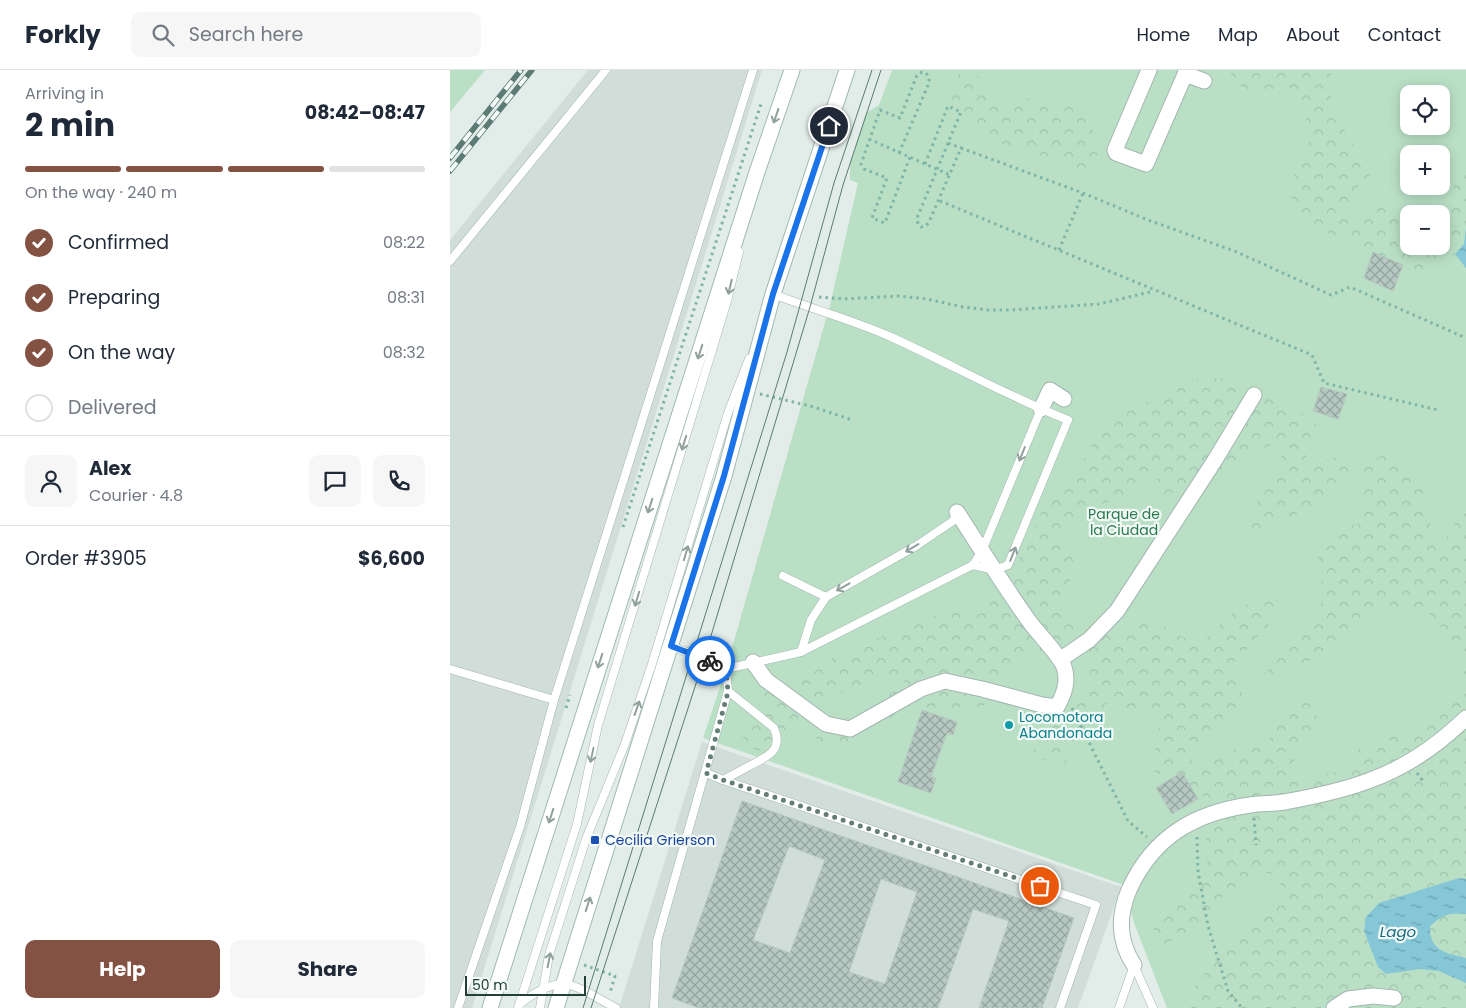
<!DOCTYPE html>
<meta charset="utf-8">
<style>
:root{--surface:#fff;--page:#f6f6f7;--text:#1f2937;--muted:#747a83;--line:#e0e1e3;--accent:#835242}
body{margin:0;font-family:Poppins,sans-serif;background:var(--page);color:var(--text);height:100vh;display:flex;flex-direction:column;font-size:19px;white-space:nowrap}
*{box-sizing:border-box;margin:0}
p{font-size:16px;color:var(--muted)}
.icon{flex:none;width:28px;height:28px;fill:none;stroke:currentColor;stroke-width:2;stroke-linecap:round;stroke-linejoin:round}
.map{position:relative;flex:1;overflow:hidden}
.drawer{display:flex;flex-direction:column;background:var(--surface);width:450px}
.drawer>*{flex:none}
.buttons{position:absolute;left:950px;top:15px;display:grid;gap:10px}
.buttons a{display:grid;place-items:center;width:50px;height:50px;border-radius:10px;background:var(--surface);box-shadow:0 2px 12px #0003;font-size:25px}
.scale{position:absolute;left:15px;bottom:12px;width:121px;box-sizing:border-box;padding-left:5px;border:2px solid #204039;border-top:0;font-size:14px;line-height:18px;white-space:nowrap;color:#204039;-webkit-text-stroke:4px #f3f9f6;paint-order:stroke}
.pin{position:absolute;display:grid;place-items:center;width:42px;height:42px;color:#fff;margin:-21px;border:2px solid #fff;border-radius:50%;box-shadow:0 1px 5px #0007}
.courier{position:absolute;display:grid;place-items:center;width:50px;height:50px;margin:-25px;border:4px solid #1a73e8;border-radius:50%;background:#fff;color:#222;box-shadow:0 1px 6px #0007}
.headline em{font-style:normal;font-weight:700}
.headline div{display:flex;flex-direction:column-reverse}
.headline{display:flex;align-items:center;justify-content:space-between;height:85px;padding:0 25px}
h1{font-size:32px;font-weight:700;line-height:38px}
.bar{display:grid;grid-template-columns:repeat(4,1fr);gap:8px 5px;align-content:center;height:60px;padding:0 25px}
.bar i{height:6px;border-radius:4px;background:var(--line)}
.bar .selected{background:var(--accent)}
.bar p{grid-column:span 4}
.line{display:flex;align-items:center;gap:12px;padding:0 25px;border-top:1px solid var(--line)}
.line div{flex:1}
.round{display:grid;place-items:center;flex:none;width:52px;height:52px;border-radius:10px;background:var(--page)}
ol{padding:0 25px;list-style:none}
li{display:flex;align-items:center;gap:15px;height:55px}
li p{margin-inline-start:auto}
li .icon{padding:5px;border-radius:50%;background:var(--accent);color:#fff;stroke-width:4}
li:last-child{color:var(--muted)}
li i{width:28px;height:28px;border:2px solid var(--line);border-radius:50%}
.cta{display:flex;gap:10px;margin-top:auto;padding:10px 25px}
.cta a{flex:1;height:58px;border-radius:10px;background:var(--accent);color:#fff;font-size:20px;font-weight:700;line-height:58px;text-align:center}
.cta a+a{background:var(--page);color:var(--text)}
header{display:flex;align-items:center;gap:30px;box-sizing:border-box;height:70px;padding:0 25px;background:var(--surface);border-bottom:1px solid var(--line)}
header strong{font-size:24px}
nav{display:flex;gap:28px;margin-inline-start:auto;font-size:18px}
.search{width:350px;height:45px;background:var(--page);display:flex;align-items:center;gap:12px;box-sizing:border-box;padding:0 18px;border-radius:10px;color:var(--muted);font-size:19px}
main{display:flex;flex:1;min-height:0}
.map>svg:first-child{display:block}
</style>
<header>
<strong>Forkly</strong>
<div class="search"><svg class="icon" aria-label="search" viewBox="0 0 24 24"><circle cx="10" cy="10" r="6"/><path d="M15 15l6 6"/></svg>Search here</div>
<nav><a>Home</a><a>Map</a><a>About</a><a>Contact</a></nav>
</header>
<main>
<section class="drawer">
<div class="headline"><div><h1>2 min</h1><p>Arriving in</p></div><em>08:42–08:47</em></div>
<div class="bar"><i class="selected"></i><i class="selected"></i><i class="selected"></i><i></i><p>On the way · 240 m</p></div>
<ol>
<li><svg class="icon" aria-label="check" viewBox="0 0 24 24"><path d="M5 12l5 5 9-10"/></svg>Confirmed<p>08:22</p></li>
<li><svg class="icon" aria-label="check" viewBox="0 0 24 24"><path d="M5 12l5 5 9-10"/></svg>Preparing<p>08:31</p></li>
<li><svg class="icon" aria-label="check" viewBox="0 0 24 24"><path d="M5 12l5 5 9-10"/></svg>On the way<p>08:32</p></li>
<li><i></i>Delivered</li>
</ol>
<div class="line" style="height:90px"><a class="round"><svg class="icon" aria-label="person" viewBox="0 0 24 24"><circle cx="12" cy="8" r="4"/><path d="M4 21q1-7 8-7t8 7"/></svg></a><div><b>Alex</b><p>Courier · 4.8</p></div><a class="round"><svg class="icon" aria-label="chat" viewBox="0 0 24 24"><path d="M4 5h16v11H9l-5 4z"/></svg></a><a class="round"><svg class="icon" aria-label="phone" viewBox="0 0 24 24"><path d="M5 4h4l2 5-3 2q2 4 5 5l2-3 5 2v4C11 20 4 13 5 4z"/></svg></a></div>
<div class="line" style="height:65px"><div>Order #3905</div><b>$6,600</b></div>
<div class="cta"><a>Help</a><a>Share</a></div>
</section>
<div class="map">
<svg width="1016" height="938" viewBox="0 0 1016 938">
<defs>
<pattern id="forest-crowns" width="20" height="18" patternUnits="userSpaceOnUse" patternTransform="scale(1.25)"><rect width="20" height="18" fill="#b9e0c5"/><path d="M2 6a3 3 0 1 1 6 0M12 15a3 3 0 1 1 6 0" fill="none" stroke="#9fc1aa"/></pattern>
<pattern id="water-ripples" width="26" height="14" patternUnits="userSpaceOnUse" patternTransform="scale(1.25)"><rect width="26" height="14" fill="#85c6d7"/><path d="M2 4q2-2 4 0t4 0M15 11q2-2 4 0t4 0" fill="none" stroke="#6ca2af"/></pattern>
<pattern id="building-cross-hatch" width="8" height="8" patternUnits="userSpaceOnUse" patternTransform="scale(1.25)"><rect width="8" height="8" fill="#b7c8c2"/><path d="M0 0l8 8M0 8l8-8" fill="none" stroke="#94a49f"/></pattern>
</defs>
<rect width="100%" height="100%" fill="#e2ede9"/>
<g fill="#d0ddd8">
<path d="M 138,0 L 312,0 L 22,938 L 0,938 L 0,170 Z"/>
<path d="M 252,672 L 671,817 L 628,938 L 169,938 Z"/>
</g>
<g fill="#b9e0c5" fill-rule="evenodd">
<path d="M 0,0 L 35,0 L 0,42 Z"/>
<path d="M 442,0 L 1016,0 L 1016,938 L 717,938 L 684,853 L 674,815 L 253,668 L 276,599 L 380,235 L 408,113 L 400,110 L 400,93 L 416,43 L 429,35 ZM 959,24 L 991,24 L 991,56 L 959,56 ZM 959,84 L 991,84 L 991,116 L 959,116 ZM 959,144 L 991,144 L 991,176 L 959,176 Z"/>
</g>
<g fill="url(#forest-crowns)">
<path d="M 778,0 L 881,0 L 881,28 L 899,70 L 927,98 L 901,124 L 901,145 L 936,131 L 970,144 L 959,144 L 959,176 L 991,176 L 991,144 L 978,144 L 1000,131 L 1008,99 L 1016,94 L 1016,158 L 1014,174 L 1005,184 L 985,198 L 969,203 L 872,161 L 849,145 L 838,119 L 860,71 L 854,35 L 828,20 L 798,25 Z"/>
<path d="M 510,1 L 533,8 L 541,37 L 576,28 L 633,39 L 652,80 L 628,106 L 602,89 L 542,71 L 499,26 Z"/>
<path d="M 752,308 L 785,309 L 837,331 L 875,362 L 856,387 L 857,394 L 896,385 L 900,409 L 874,434 L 830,450 L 807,471 L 797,467 L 808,429 L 833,403 L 829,371 L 709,430 L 707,401 L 688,402 L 682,424 L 649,435 L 611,462 L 624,493 L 611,548 L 674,565 L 700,549 L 748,575 L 787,539 L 823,524 L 833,538 L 803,573 L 784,592 L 795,635 L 755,669 L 735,678 L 748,701 L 786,678 L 819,670 L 832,640 L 870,624 L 865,653 L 844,691 L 855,708 L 894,700 L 912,674 L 937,666 L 978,657 L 1016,623 L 1016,809 L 1009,808 L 981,816 L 950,903 C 978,898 991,900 1016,913 L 1016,938 L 728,938 L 771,883 L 812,848 L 834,807 L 806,800 L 771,828 L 736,865 L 709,876 L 702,854 L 725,825 L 760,810 L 755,779 L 760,730 L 701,700 L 711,649 L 656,633 L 614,695 L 579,686 L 602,655 L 635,627 L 642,593 L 614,573 L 555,599 L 532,639 L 493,642 L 464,633 L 395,675 L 365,678 L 367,664 L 413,640 L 458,613 L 435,606 L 376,629 L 314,682 L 288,675 L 313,639 L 297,622 L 346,615 L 389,584 L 510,535 L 530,545 L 564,500 L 595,435 L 622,410 L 657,349 Z"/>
<path d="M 934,384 L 974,407 L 972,440 L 992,475 L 1010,445 L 1016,443 L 1016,616 L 1008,578 L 976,539 L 919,540 L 886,573 L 849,598 L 812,606 L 869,547 L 873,518 L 867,479 L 878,459 L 909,454 L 915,396 Z"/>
<path d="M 1003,842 L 1016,844 L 1016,888 C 995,882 979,882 980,856 L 991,847 Z"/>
</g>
<g fill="url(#water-ripples)">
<path d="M 1016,158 L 1016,198 L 1005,184 L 1014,174 Z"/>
<path d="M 1009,808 L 1016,809 L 1016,844 C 998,842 993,845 980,856 C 979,881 996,883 1016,888 L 1016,913 L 989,901 L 970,899 L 936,904 L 928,897 L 914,861 L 916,847 L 929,833 Z"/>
</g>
<g fill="url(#building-cross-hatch)" stroke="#b4c8c0" fill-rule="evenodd">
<path d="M 923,182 L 953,195 L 943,221 L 914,208 Z"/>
<path d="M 871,317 L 897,324 L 888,349 L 863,341 Z"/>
<path d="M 472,640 L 507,652 L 503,665 L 497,663 L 481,707 L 486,708 L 481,723 L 448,712 Z"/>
<path d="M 732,702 L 748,729 L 722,744 L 706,718 Z"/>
<path d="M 292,731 L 624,848 L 592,938 L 529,938 L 559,851 L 523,839 L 488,938 L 249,938 L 222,928 ZM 339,776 L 375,790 L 340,883 L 303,870 ZM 431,809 L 467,822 L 435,914 L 399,902 Z"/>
</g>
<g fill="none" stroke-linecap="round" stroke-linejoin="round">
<g stroke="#a4b6b1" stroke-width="9">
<g id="lane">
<path d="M 0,191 L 156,0"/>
<path d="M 322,226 L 323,224 C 362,239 403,250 441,267 C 501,294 557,326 618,350 L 558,495 L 545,500 L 523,495"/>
<path d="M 333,506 L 376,527"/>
<path d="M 221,576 L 254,589 L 276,599 L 351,582 L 523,495 L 532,481 L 591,339"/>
<path d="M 351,582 L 361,550 L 376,527 L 466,476 L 503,451 L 507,442"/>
<path d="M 0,599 L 104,630"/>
<path d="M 256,703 L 273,710 C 283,705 292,700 301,695 C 319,686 333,680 324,658 L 278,621"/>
<path d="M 273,710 L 646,835 L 610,938"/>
<path d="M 684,895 L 703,938"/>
<path d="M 70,934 C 113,900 124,916 166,938"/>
<path d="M 8,938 L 70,757 L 104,630 L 303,0"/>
<path d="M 68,938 L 127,754 L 148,655 L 277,231 L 289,182"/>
<path d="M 90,938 L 99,885 L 136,769 L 175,674 L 202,594 L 278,343 L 299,289"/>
<path d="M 204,938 L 207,871 L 278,621 L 276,599"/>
<path d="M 669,938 L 684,895"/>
</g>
</g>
<g stroke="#a4b6b1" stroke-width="17">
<g id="street">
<path d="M 699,0 L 665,80 L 666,83 L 696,94 L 737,0"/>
<path d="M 735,4 L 754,11"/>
<path d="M 591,339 L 600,320 L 614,329"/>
<path d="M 611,589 L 639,570 L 667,541 L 765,390 L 804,325"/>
<path d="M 303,592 L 316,610 L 376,654 L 400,659 L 471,619 L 495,611 L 532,619 L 592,635 L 607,637 C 614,624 619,611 614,597 C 610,585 588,564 579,551 C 554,516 531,479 507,442"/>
<path d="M 684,895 C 668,871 668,846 679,820 C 703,767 744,743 800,735 C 811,733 822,734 834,732 C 862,727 891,721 918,711 C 955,698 987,676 1016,648"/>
<path d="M 884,938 L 898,929 L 923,926 L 944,928"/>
</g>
</g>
<g stroke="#9fbab2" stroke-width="17">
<g id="secondary">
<path d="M 40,938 L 307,102 L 342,0"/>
<path d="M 106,938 L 274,406 L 323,224 L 397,0"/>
</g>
</g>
<g stroke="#7fb4a6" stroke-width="3" stroke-dasharray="2.5 4" stroke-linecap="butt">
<path d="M 419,69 L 500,105"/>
<path d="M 498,73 L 467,148 L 468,154 L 471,157 L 476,156 L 479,152 L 511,78 L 633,123 L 698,150 L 787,182 L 881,225 L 900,217 L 1016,268"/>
<path d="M 449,83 L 479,13 L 479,7 L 476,3 L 472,2 L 467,5 L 450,48 L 430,40 L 411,94 L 414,99 L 437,108 L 422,148 L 435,153 L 460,87"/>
<path d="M 475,94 L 498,36 L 511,42 L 498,73 L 511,78"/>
<path d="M 490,131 L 862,285 L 874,313 L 988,340"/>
<path d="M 609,180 L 633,123"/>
<path d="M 369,227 L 394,229 L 449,226 L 477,229 L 513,237 L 538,240 L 560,240 L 649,234 L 704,221"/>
<path d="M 310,324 L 364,337 L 402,350"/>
<path d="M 173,457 L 311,34"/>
<path d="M 116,638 L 120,625"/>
<path d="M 622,638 L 678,751 L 697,767"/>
<path d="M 967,703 L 973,711"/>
<path d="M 804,748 L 806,775"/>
<path d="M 747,767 L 748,801 L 758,856 L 778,921 L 792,938"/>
<path d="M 134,895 L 165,906 L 160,923"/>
</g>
<use href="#lane" stroke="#fff" stroke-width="8"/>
<use href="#street" stroke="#fff" stroke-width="15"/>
<use href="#secondary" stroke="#fff" stroke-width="15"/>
<g stroke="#5b7b74" stroke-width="1">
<path d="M 133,938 L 337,282 L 384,113 L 422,0"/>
<path d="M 141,938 L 254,589 L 360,237 L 393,115 L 431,0"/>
</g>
<g stroke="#5b7b74" stroke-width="5.5">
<g id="rail">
<path d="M 0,88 L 71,0"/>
<path d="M 0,101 L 82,0"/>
</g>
</g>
<use href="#rail" stroke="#f3f9f6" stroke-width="4" stroke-dasharray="11" stroke-linecap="butt"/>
</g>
<defs><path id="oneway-shaft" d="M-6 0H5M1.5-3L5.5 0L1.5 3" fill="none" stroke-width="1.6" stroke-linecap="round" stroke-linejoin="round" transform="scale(1.25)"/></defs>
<g stroke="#90a09c">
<use href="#oneway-shaft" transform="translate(326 46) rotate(109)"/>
<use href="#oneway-shaft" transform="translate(280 217) rotate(103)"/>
<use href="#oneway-shaft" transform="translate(250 282) rotate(108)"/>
<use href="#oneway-shaft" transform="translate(234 373) rotate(107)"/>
<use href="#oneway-shaft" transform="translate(572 384) rotate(112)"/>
<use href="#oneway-shaft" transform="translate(200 436) rotate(108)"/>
<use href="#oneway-shaft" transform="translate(462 478) rotate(149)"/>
<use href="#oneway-shaft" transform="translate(236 483) rotate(-73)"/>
<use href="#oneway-shaft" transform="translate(563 484) rotate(-68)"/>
<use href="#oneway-shaft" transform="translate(393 517) rotate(151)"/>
<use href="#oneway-shaft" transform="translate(187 529) rotate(107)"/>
<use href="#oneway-shaft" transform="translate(150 591) rotate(108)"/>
<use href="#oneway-shaft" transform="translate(187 638) rotate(-71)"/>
<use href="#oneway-shaft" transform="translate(142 685) rotate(102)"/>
<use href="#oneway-shaft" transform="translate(101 746) rotate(108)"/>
<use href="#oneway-shaft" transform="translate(138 834) rotate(-72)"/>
<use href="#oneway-shaft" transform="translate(99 890) rotate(-79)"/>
</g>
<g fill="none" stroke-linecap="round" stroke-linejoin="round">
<path stroke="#647d77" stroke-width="5" stroke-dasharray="0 9" d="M 260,591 L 276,599 L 278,622 L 256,703 L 273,710 L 590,816"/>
<path stroke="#1a73e8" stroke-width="6" d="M 260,591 L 221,576 L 274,406 L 323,224 L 379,56"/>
</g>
<circle fill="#0f9aa8" stroke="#f3f9f6" stroke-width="2" cx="559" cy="655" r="5"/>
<rect fill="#1a4fb4" stroke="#f3f9f6" stroke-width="2" x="140" y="765" width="10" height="10" rx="2.5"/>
<g text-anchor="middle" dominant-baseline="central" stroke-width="4.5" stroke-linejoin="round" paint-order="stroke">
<g font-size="14" fill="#277a4b" stroke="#f3f9f6">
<text x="674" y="444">Parque de<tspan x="674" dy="16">la Ciudad</tspan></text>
</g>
<g font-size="14" fill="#0d838f" stroke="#f3f9f6" text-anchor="start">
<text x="569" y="647">Locomotora<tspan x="569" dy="16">Abandonada</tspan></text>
</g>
<g font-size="14" fill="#164399" stroke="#f3f9f6" text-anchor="start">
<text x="155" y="770">Cecilia Grierson</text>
</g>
<g font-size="15" font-style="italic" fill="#156a81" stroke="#f3f9f6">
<text x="948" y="861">Lago</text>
</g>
</g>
</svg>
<div class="buttons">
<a><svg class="icon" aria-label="locate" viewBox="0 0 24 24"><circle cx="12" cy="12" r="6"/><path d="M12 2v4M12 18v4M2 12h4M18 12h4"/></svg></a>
<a>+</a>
<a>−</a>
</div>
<div class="scale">50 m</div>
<div class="pin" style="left:590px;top:816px;background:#ea580c"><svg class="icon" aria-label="bag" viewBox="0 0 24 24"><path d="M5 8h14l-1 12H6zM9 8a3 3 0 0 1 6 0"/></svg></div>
<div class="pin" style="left:379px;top:56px;background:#1f2937"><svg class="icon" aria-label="home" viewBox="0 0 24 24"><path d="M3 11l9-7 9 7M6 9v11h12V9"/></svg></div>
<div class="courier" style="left:260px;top:591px"><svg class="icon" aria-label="bike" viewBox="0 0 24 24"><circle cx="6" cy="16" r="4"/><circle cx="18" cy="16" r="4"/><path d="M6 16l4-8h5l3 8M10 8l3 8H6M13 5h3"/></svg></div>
</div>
</main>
